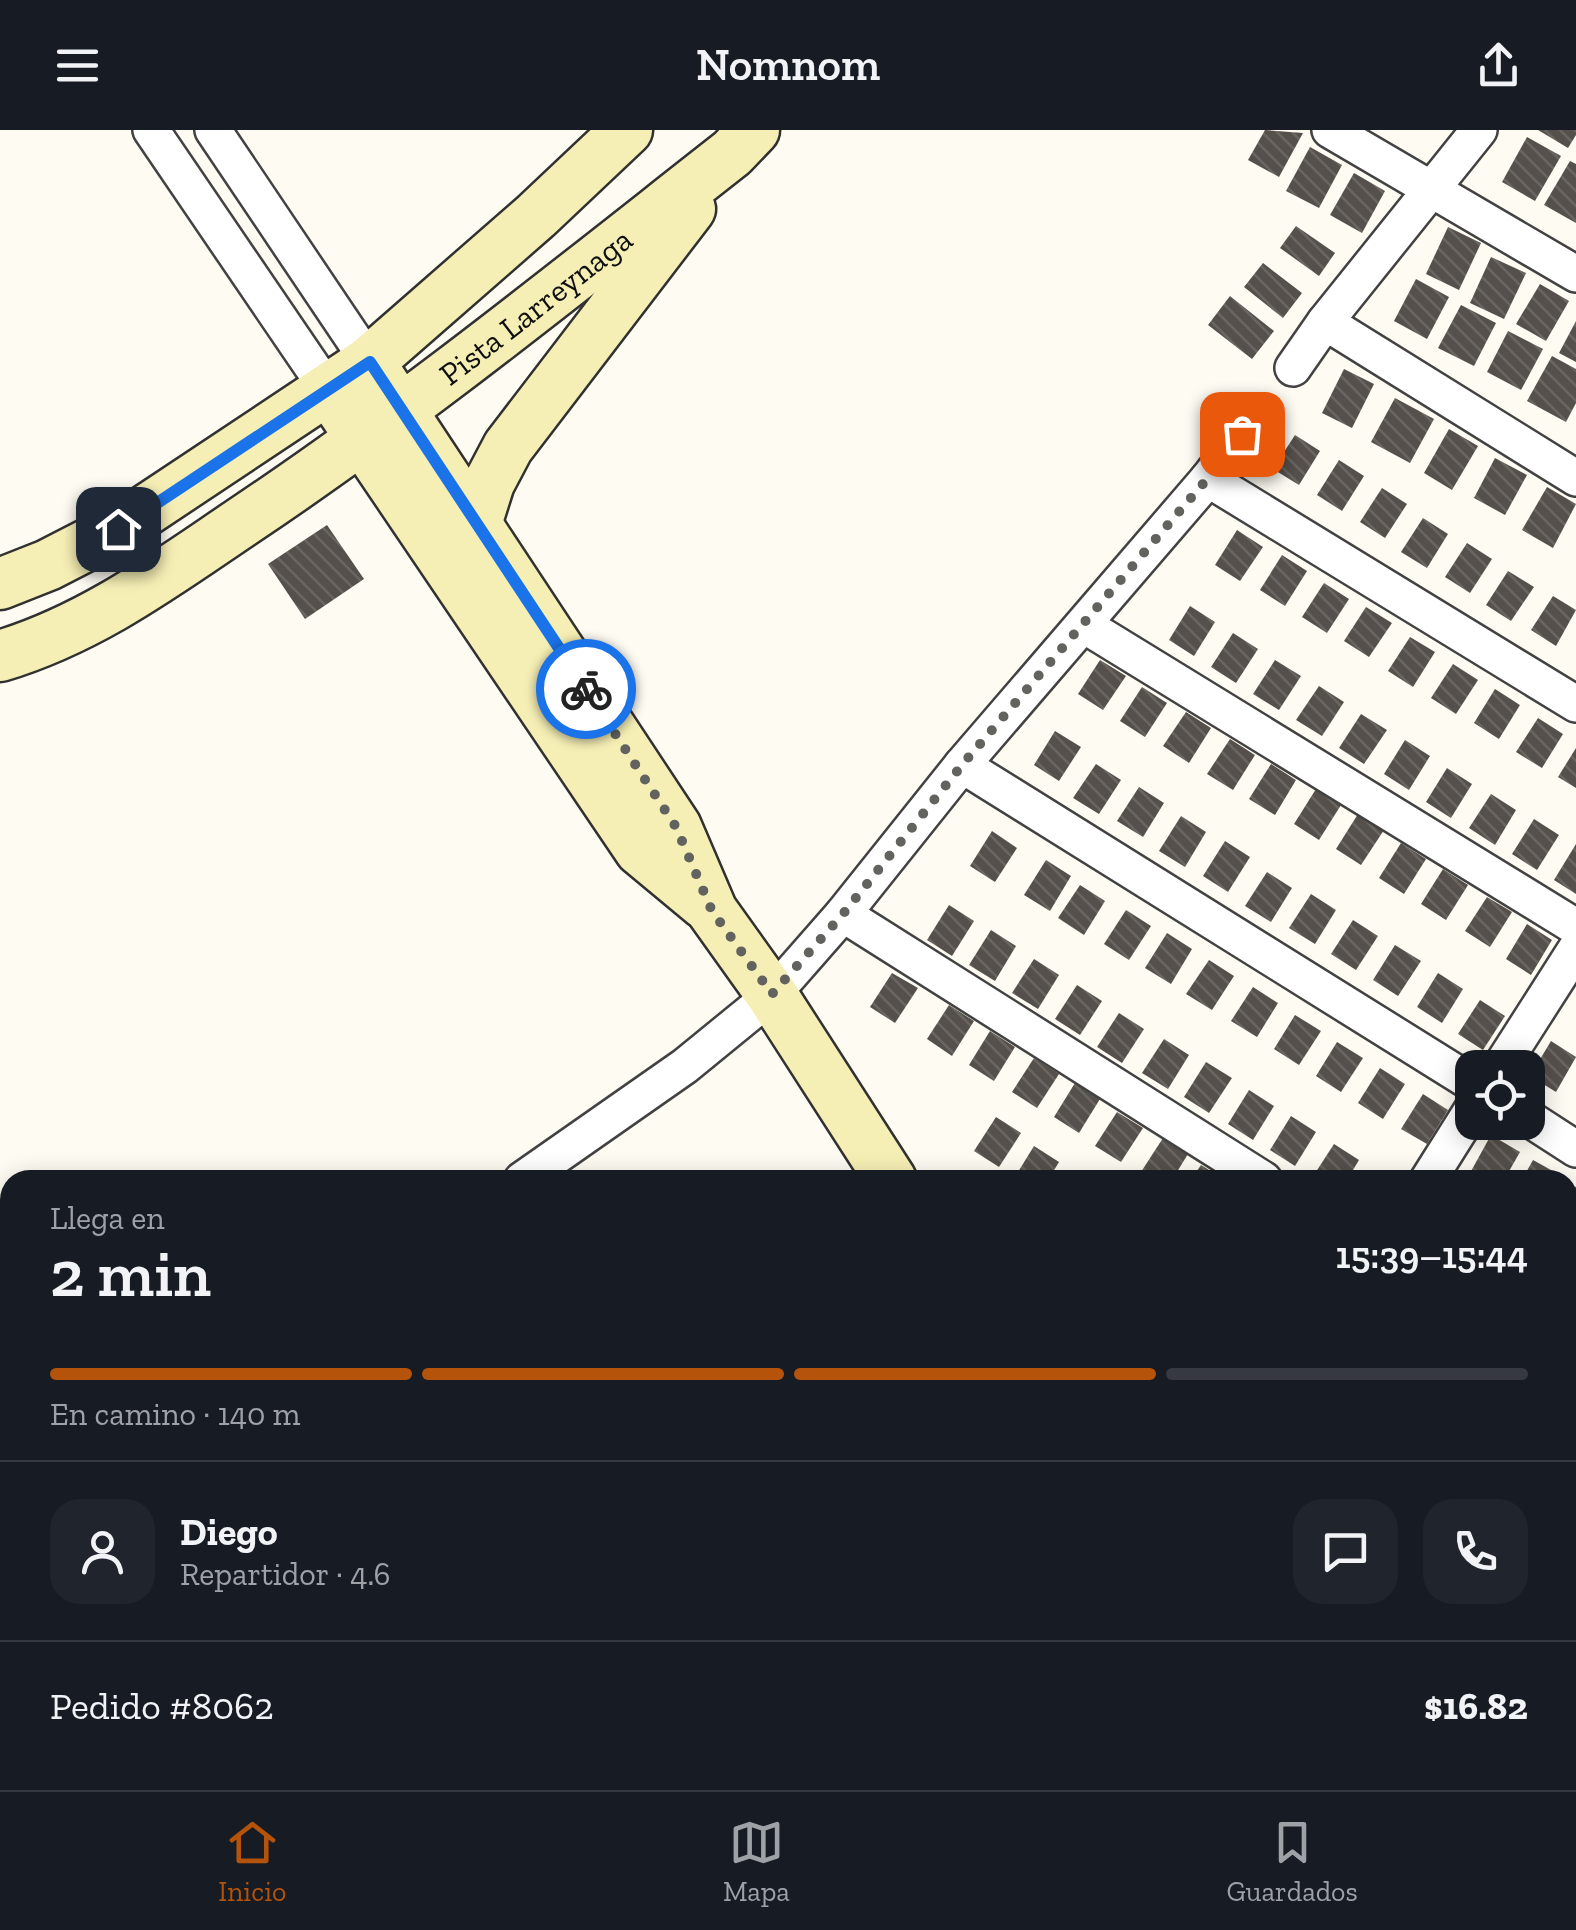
<!DOCTYPE html>
<html lang="es">
<meta charset="utf-8">
<style>
:root{--surface:#171b24;--page:#20242c;--text:#f1f3f6;--muted:#9ea1a6;--line:#363941;--accent:#b45309}
body{margin:0;font-family:"Zilla Slab",serif;background:var(--page);color:var(--text);height:100vh;display:flex;flex-direction:column;font-size:38px;white-space:nowrap}
*{box-sizing:border-box;margin:0}
p{font-size:32px;color:var(--muted)}
.icon{flex:none;width:55px;height:55px;fill:none;stroke:currentColor;stroke-width:2;stroke-linecap:round;stroke-linejoin:round}
.map{position:relative;flex:1;overflow:hidden}
.sheet{position:absolute;left:0px;top:1040px;width:1578px;height:620px;display:flex;flex-direction:column;background:var(--surface);border-radius:30px 30px 0 0;box-shadow:0 5px 25px #0003}
.sheet>*{flex:none}
.tools{position:absolute;left:1455px;top:920px;display:grid;gap:20px}
.tools a{display:grid;place-items:center;width:90px;height:90px;border-radius:20px;background:var(--surface);box-shadow:0 5px 25px #0003;font-size:50px}
.pin{position:absolute;display:grid;place-items:center;width:85px;height:85px;color:#fff;margin:-42px;border-radius:20px;box-shadow:0 5px 15px #0006}
.courier{position:absolute;display:grid;place-items:center;width:100px;height:100px;margin:-50px;border:8px solid #1a73e8;border-radius:50%;background:#fff;color:#222;box-shadow:0 2px 12px #0007}
.summary em{font-style:normal;font-weight:600}
.summary div{display:flex;flex-direction:column-reverse}
.summary{display:flex;align-items:center;justify-content:space-between;height:170px;padding:0 50px}
h1{font-size:65px;font-weight:600;line-height:75px}
.bar{display:grid;grid-template-columns:repeat(4,1fr);gap:15px 10px;align-content:center;height:120px;padding:0 50px}
.bar i{height:12px;border-radius:8px;background:var(--line)}
.bar .active{background:var(--accent)}
.bar p{grid-column:span 4}
.line{display:flex;align-items:center;gap:25px;padding:0 50px;border-top:2px solid var(--line)}
.line div{flex:1}
.round{display:grid;place-items:center;flex:none;width:105px;height:105px;border-radius:30px;background:var(--page)}
header{display:flex;justify-content:space-between;align-items:center;height:130px;padding:0 50px;background:var(--surface);font-size:45px;font-weight:600}
.tabs{display:flex;justify-content:space-around;align-items:center;height:140px;border-top:2px solid var(--line);background:var(--surface);font-size:28px;color:var(--muted)}
.tabs a{display:grid;justify-items:center;gap:5px}
.tabs .active{color:var(--accent)}
.map>svg:first-child{display:block}
</style>
<header><svg class="icon" aria-label="menu" viewBox="0 0 24 24"><path d="M4 6h16M4 12h16M4 18h16"/></svg>Nomnom<svg class="icon" aria-label="share" viewBox="0 0 24 24"><path d="M12 15V3M7 8l5-5 5 5M5 13v7h14v-7"/></svg></header>
<div class="map">
<svg width="1576" height="1660" viewBox="0 0 1576 1660">
<defs>
<pattern id="building-back-hatch" width="6" height="6" patternUnits="userSpaceOnUse" patternTransform="scale(2.5)"><rect width="6" height="6" fill="#56504c"/><path d="M-1 5l2 2M0 0l6 6M5-1l2 2" fill="none" stroke="#696561"/></pattern>
</defs>
<rect width="100%" height="100%" fill="#fdfbf2"/>
<g fill="url(#building-back-hatch)">
<path d="M 1265,0 L 1303,3 L 1279,47 L 1248,30 Z"/>
<path d="M 1538,0 L 1576,0 L 1576,5 L 1568,18 Z"/>
<path d="M 1527,7 L 1561,26 L 1535,71 L 1502,52 Z"/>
<path d="M 1310,17 L 1342,35 L 1319,78 L 1286,61 Z"/>
<path d="M 1570,31 L 1576,34 L 1576,93 L 1544,75 Z"/>
<path d="M 1354,43 L 1385,61 L 1362,103 L 1330,85 Z"/>
<path d="M 1296,96 L 1335,123 L 1319,146 L 1280,118 Z"/>
<path d="M 1448,97 L 1481,113 L 1459,160 L 1426,144 Z"/>
<path d="M 1491,127 L 1526,143 L 1504,189 L 1470,173 Z"/>
<path d="M 1263,133 L 1302,163 L 1283,188 L 1244,157 Z"/>
<path d="M 1416,149 L 1449,167 L 1427,209 L 1394,191 Z"/>
<path d="M 1540,154 L 1569,171 L 1546,211 L 1516,194 Z"/>
<path d="M 1230,166 L 1274,201 L 1252,229 L 1208,195 Z"/>
<path d="M 1461,175 L 1496,193 L 1474,236 L 1438,218 Z"/>
<path d="M 1576,191 L 1576,232 L 1559,223 Z"/>
<path d="M 1508,201 L 1543,219 L 1521,260 L 1487,242 Z"/>
<path d="M 1552,226 L 1576,239 L 1576,273 L 1566,292 L 1527,271 Z"/>
<path d="M 1344,239 L 1374,254 L 1352,298 L 1322,283 Z"/>
<path d="M 1395,268 L 1434,289 L 1410,333 L 1371,312 Z"/>
<path d="M 1449,299 L 1478,316 L 1452,360 L 1424,343 Z"/>
<path d="M 1295,305 L 1320,321 L 1299,355 L 1273,339 Z"/>
<path d="M 1495,328 L 1527,345 L 1505,385 L 1474,368 Z"/>
<path d="M 1339,330 L 1364,346 L 1342,381 L 1317,365 Z"/>
<path d="M 1547,357 L 1576,374 L 1553,418 L 1522,400 Z"/>
<path d="M 1382,358 L 1407,374 L 1385,408 L 1360,392 Z"/>
<path d="M 1423,388 L 1448,404 L 1427,438 L 1401,422 Z"/>
<path d="M 327,395 L 364,449 L 305,489 L 268,434 Z"/>
<path d="M 1237,400 L 1263,417 L 1240,451 L 1215,435 Z"/>
<path d="M 1467,413 L 1492,429 L 1470,463 L 1445,447 Z"/>
<path d="M 1282,425 L 1307,441 L 1285,476 L 1260,460 Z"/>
<path d="M 1508,441 L 1534,457 L 1511,491 L 1486,475 Z"/>
<path d="M 1324,453 L 1349,469 L 1327,503 L 1302,487 Z"/>
<path d="M 1553,466 L 1576,480 L 1556,516 L 1531,500 Z"/>
<path d="M 1190,476 L 1215,492 L 1194,526 L 1169,510 Z"/>
<path d="M 1366,477 L 1392,493 L 1369,527 L 1344,511 Z"/>
<path d="M 1233,503 L 1258,519 L 1236,553 L 1211,537 Z"/>
<path d="M 1410,507 L 1435,522 L 1413,557 L 1388,541 Z"/>
<path d="M 1100,530 L 1126,546 L 1103,580 L 1078,564 Z"/>
<path d="M 1275,530 L 1301,546 L 1279,580 L 1253,564 Z"/>
<path d="M 1453,534 L 1478,550 L 1456,584 L 1431,568 Z"/>
<path d="M 1319,556 L 1344,572 L 1322,606 L 1296,590 Z"/>
<path d="M 1142,557 L 1167,573 L 1145,607 L 1120,591 Z"/>
<path d="M 1495,559 L 1520,575 L 1499,609 L 1474,593 Z"/>
<path d="M 1186,582 L 1211,598 L 1189,633 L 1163,616 Z"/>
<path d="M 1361,584 L 1387,600 L 1364,634 L 1339,618 Z"/>
<path d="M 1538,588 L 1563,604 L 1542,638 L 1516,622 Z"/>
<path d="M 1055,601 L 1081,617 L 1059,651 L 1034,635 Z"/>
<path d="M 1230,609 L 1255,625 L 1233,660 L 1207,644 Z"/>
<path d="M 1405,610 L 1430,626 L 1409,660 L 1384,644 Z"/>
<path d="M 1576,618 L 1576,658 L 1558,647 Z"/>
<path d="M 1096,634 L 1121,650 L 1099,684 L 1073,668 Z"/>
<path d="M 1271,634 L 1296,650 L 1275,685 L 1249,669 Z"/>
<path d="M 1447,638 L 1472,654 L 1451,688 L 1426,672 Z"/>
<path d="M 1139,657 L 1164,673 L 1143,707 L 1117,691 Z"/>
<path d="M 1316,659 L 1341,675 L 1319,710 L 1294,694 Z"/>
<path d="M 1491,664 L 1516,680 L 1495,715 L 1469,698 Z"/>
<path d="M 1358,684 L 1384,700 L 1361,735 L 1336,719 Z"/>
<path d="M 1181,686 L 1206,702 L 1185,737 L 1159,721 Z"/>
<path d="M 1534,689 L 1559,705 L 1537,740 L 1512,724 Z"/>
<path d="M 992,701 L 1017,718 L 995,752 L 970,736 Z"/>
<path d="M 1225,711 L 1250,727 L 1228,762 L 1203,746 Z"/>
<path d="M 1401,713 L 1426,729 L 1404,764 L 1379,748 Z"/>
<path d="M 1576,714 L 1576,764 L 1554,750 Z"/>
<path d="M 1046,730 L 1071,746 L 1050,781 L 1024,765 Z"/>
<path d="M 1443,739 L 1468,755 L 1446,790 L 1421,774 Z"/>
<path d="M 1267,742 L 1292,758 L 1271,792 L 1245,776 Z"/>
<path d="M 1080,755 L 1105,771 L 1084,805 L 1058,788 Z"/>
<path d="M 1311,764 L 1336,780 L 1315,814 L 1289,798 Z"/>
<path d="M 1487,767 L 1512,782 L 1490,817 L 1465,801 Z"/>
<path d="M 949,775 L 974,791 L 952,826 L 927,810 Z"/>
<path d="M 1126,780 L 1151,796 L 1129,830 L 1104,814 Z"/>
<path d="M 1353,790 L 1378,806 L 1356,840 L 1331,824 Z"/>
<path d="M 1527,794 L 1552,810 L 1531,845 L 1506,829 Z"/>
<path d="M 991,800 L 1016,816 L 995,851 L 969,835 Z"/>
<path d="M 1167,803 L 1192,819 L 1171,854 L 1145,838 Z"/>
<path d="M 1395,815 L 1421,831 L 1398,866 L 1373,850 Z"/>
<path d="M 1034,829 L 1059,845 L 1038,879 L 1012,863 Z"/>
<path d="M 1209,830 L 1234,846 L 1212,880 L 1186,864 Z"/>
<path d="M 892,843 L 918,858 L 895,893 L 870,877 Z"/>
<path d="M 1438,843 L 1463,859 L 1442,893 L 1417,877 Z"/>
<path d="M 1077,855 L 1102,871 L 1080,905 L 1055,889 Z"/>
<path d="M 1253,857 L 1278,873 L 1257,907 L 1231,891 Z"/>
<path d="M 1480,870 L 1505,886 L 1483,920 L 1458,904 Z"/>
<path d="M 949,875 L 974,891 L 952,926 L 927,909 Z"/>
<path d="M 1119,883 L 1144,899 L 1122,933 L 1097,917 Z"/>
<path d="M 1295,885 L 1321,901 L 1299,935 L 1274,919 Z"/>
<path d="M 990,901 L 1015,917 L 994,951 L 969,935 Z"/>
<path d="M 1164,909 L 1189,925 L 1168,959 L 1142,943 Z"/>
<path d="M 1551,911 L 1576,927 L 1556,962 L 1530,946 Z"/>
<path d="M 1337,912 L 1363,928 L 1341,962 L 1316,946 Z"/>
<path d="M 1034,928 L 1059,944 L 1037,978 L 1012,962 Z"/>
<path d="M 1206,932 L 1232,948 L 1209,983 L 1184,967 Z"/>
<path d="M 1380,938 L 1405,954 L 1383,989 L 1358,973 Z"/>
<path d="M 1075,953 L 1100,969 L 1079,1003 L 1054,987 Z"/>
<path d="M 1249,960 L 1274,976 L 1253,1010 L 1228,994 Z"/>
<path d="M 1423,964 L 1448,980 L 1427,1014 L 1401,999 Z"/>
<path d="M 1117,982 L 1143,998 L 1121,1032 L 1095,1016 Z"/>
<path d="M 1291,986 L 1316,1002 L 1295,1036 L 1270,1020 Z"/>
<path d="M 996,987 L 1021,1003 L 999,1037 L 974,1021 Z"/>
<path d="M 1491,1005 L 1520,1022 L 1504,1050 L 1482,1050 L 1470,1043 Z"/>
<path d="M 1163,1008 L 1188,1024 L 1172,1050 L 1153,1050 L 1141,1042 Z"/>
<path d="M 1334,1014 L 1359,1030 L 1347,1050 L 1315,1050 L 1312,1048 Z"/>
<path d="M 1034,1016 L 1059,1032 L 1048,1050 L 1013,1050 Z"/>
<path d="M 1533,1030 L 1562,1046 L 1560,1050 L 1522,1050 Z"/>
<path d="M 1201,1035 L 1225,1050 L 1191,1050 Z"/>
<path d="M 1576,1056 L 1576,1106 L 1568,1101 L 1568,1071 Z"/>
<path d="M 10,1109 L 10,1148 L 0,1136 L 0,1118 Z"/>
<path d="M 1572,1160 L 1576,1163 L 1576,1213 L 1568,1208 L 1568,1167 Z"/>
<path d="M 1569,1258 L 1576,1262 L 1576,1312 L 1568,1307 Z"/>
<path d="M 1568,1371 L 1576,1375 L 1576,1401 L 1568,1416 Z"/>
<path d="M 1568,1464 L 1576,1469 L 1576,1491 L 1568,1507 Z"/>
<path d="M 1305,1650 L 1339,1650 L 1334,1660 L 1302,1660 Z"/>
<path d="M 1491,1650 L 1526,1650 L 1520,1660 L 1486,1660 Z"/>
</g>
<g fill="none" stroke-linecap="round" stroke-linejoin="round">
<g stroke="#424242" stroke-width="40">
<g id="minor">
<path d="M 151,0 L 328,260"/>
<path d="M 213,0 L 369,232"/>
<path d="M 1330,0 L 1576,144"/>
<path d="M 1325,192 L 1576,348"/>
<path d="M 1293,238 L 1325,192 L 1479,0"/>
<path d="M 1208,349 L 1576,574"/>
<path d="M 1084,495 L 1576,797"/>
<path d="M 962,635 L 1472,953"/>
<path d="M 843,784 L 1264,1050"/>
<path d="M 1500,938 L 1576,819"/>
<path d="M 1528,988 L 1576,1019"/>
<path d="M 522,1050 L 685,936 L 772,865 L 843,784 L 962,635 L 1208,349 L 1259,282"/>
<path d="M 1428,1050 L 1472,980"/>
<path d="M 1568,1238 L 1576,1243"/>
<path d="M 0,1316 L 10,1311"/>
<path d="M 1568,1447 L 1576,1452"/>
<path d="M 0,1521 L 10,1510"/>
<path d="M 0,1571 L 10,1576"/>
<path d="M 169,1650 L 190,1660"/>
<path d="M 1562,1650 L 1576,1660"/>
</g>
</g>
<g stroke="#313131" stroke-width="55">
<g id="secondary">
<path d="M 369,232 L 676,697 L 712,781 L 772,865 L 891,1050"/>
<path d="M 343,281 L 640,720 L 705,774"/>
<path d="M 477,391 L 489,353 L 508,317 L 690,79"/>
<path d="M 0,454 L 48,435 L 118,399 L 369,232 L 536,86 L 627,0"/>
<path id="s1" d="M 0,526 C 90,499 162,446 239,394 C 410,280 570,150 732,23 L 754,0"/>
<path d="M 1209,1650 L 1212,1660"/>
</g>
</g>
<use href="#minor" stroke="#fff" stroke-width="35"/>
<use href="#secondary" stroke="#f6efb5" stroke-width="50"/>
</g>
<g fill="none" stroke-linecap="round" stroke-linejoin="round">
<path stroke="#62625e" stroke-width="10" stroke-dasharray="0 18" d="M 586,559 L 676,697 L 712,781 L 772,864 L 843,784 L 962,635 L 1208,348 L 1242,304"/>
<path stroke="#1a73e8" stroke-width="12" d="M 118,399 L 370,232 L 586,559"/>
</g>
<g text-anchor="middle" dominant-baseline="central" stroke-width="10" stroke-linejoin="round" paint-order="stroke">
<g font-size="32" fill="#0f0f0f" stroke="#fff">
<text stroke="none"><textPath href="#s1" startOffset="642">Pista Larreynaga</textPath></text>
</g>
</g>
</svg>
<div class="tools">
<a><svg class="icon" aria-label="locate" viewBox="0 0 24 24"><circle cx="12" cy="12" r="6"/><path d="M12 2v4M12 18v4M2 12h4M18 12h4"/></svg></a>
</div>
<div class="pin" style="left:1242px;top:304px;background:#ea580c"><svg class="icon" aria-label="bag" viewBox="0 0 24 24"><path d="M5 8h14l-1 12H6zM9 8a3 3 0 0 1 6 0"/></svg></div>
<div class="pin" style="left:118px;top:399px;background:#1f2937"><svg class="icon" aria-label="home" viewBox="0 0 24 24"><path d="M3 11l9-7 9 7M6 9v11h12V9"/></svg></div>
<div class="courier" style="left:586px;top:559px"><svg class="icon" aria-label="bike" viewBox="0 0 24 24"><circle cx="6" cy="16" r="4"/><circle cx="18" cy="16" r="4"/><path d="M6 16l4-8h5l3 8M10 8l3 8H6M13 5h3"/></svg></div>
<section class="sheet">
<div class="summary"><div><h1>2 min</h1><p>Llega en</p></div><em>15:39–15:44</em></div>
<div class="bar"><i class="active"></i><i class="active"></i><i class="active"></i><i></i><p>En camino · 140 m</p></div>
<div class="line" style="height:180px"><a class="round"><svg class="icon" aria-label="person" viewBox="0 0 24 24"><circle cx="12" cy="8" r="4"/><path d="M4 21q1-7 8-7t8 7"/></svg></a><div><b>Diego</b><p>Repartidor · 4.6</p></div><a class="round"><svg class="icon" aria-label="chat" viewBox="0 0 24 24"><path d="M4 5h16v11H9l-5 4z"/></svg></a><a class="round"><svg class="icon" aria-label="phone" viewBox="0 0 24 24"><path d="M5 4h4l2 5-3 2q2 4 5 5l2-3 5 2v4C11 20 4 13 5 4z"/></svg></a></div>
<div class="line" style="height:130px"><div>Pedido #8062</div><b>$16.82</b></div>
</section>
</div>
<nav class="tabs">
<a class="active"><svg class="icon" aria-label="home" viewBox="0 0 24 24"><path d="M3 11l9-7 9 7M6 9v11h12V9"/></svg>Inicio</a>
<a><svg class="icon" aria-label="map" viewBox="0 0 24 24"><path d="M3 6l6-2 6 2 6-2v14l-6 2-6-2-6 2zM9 4v14M15 6v14"/></svg>Mapa</a>
<a><svg class="icon" aria-label="saved" viewBox="0 0 24 24"><path d="M7 4h10v16l-5-4-5 4z"/></svg>Guardados</a>
</nav>
